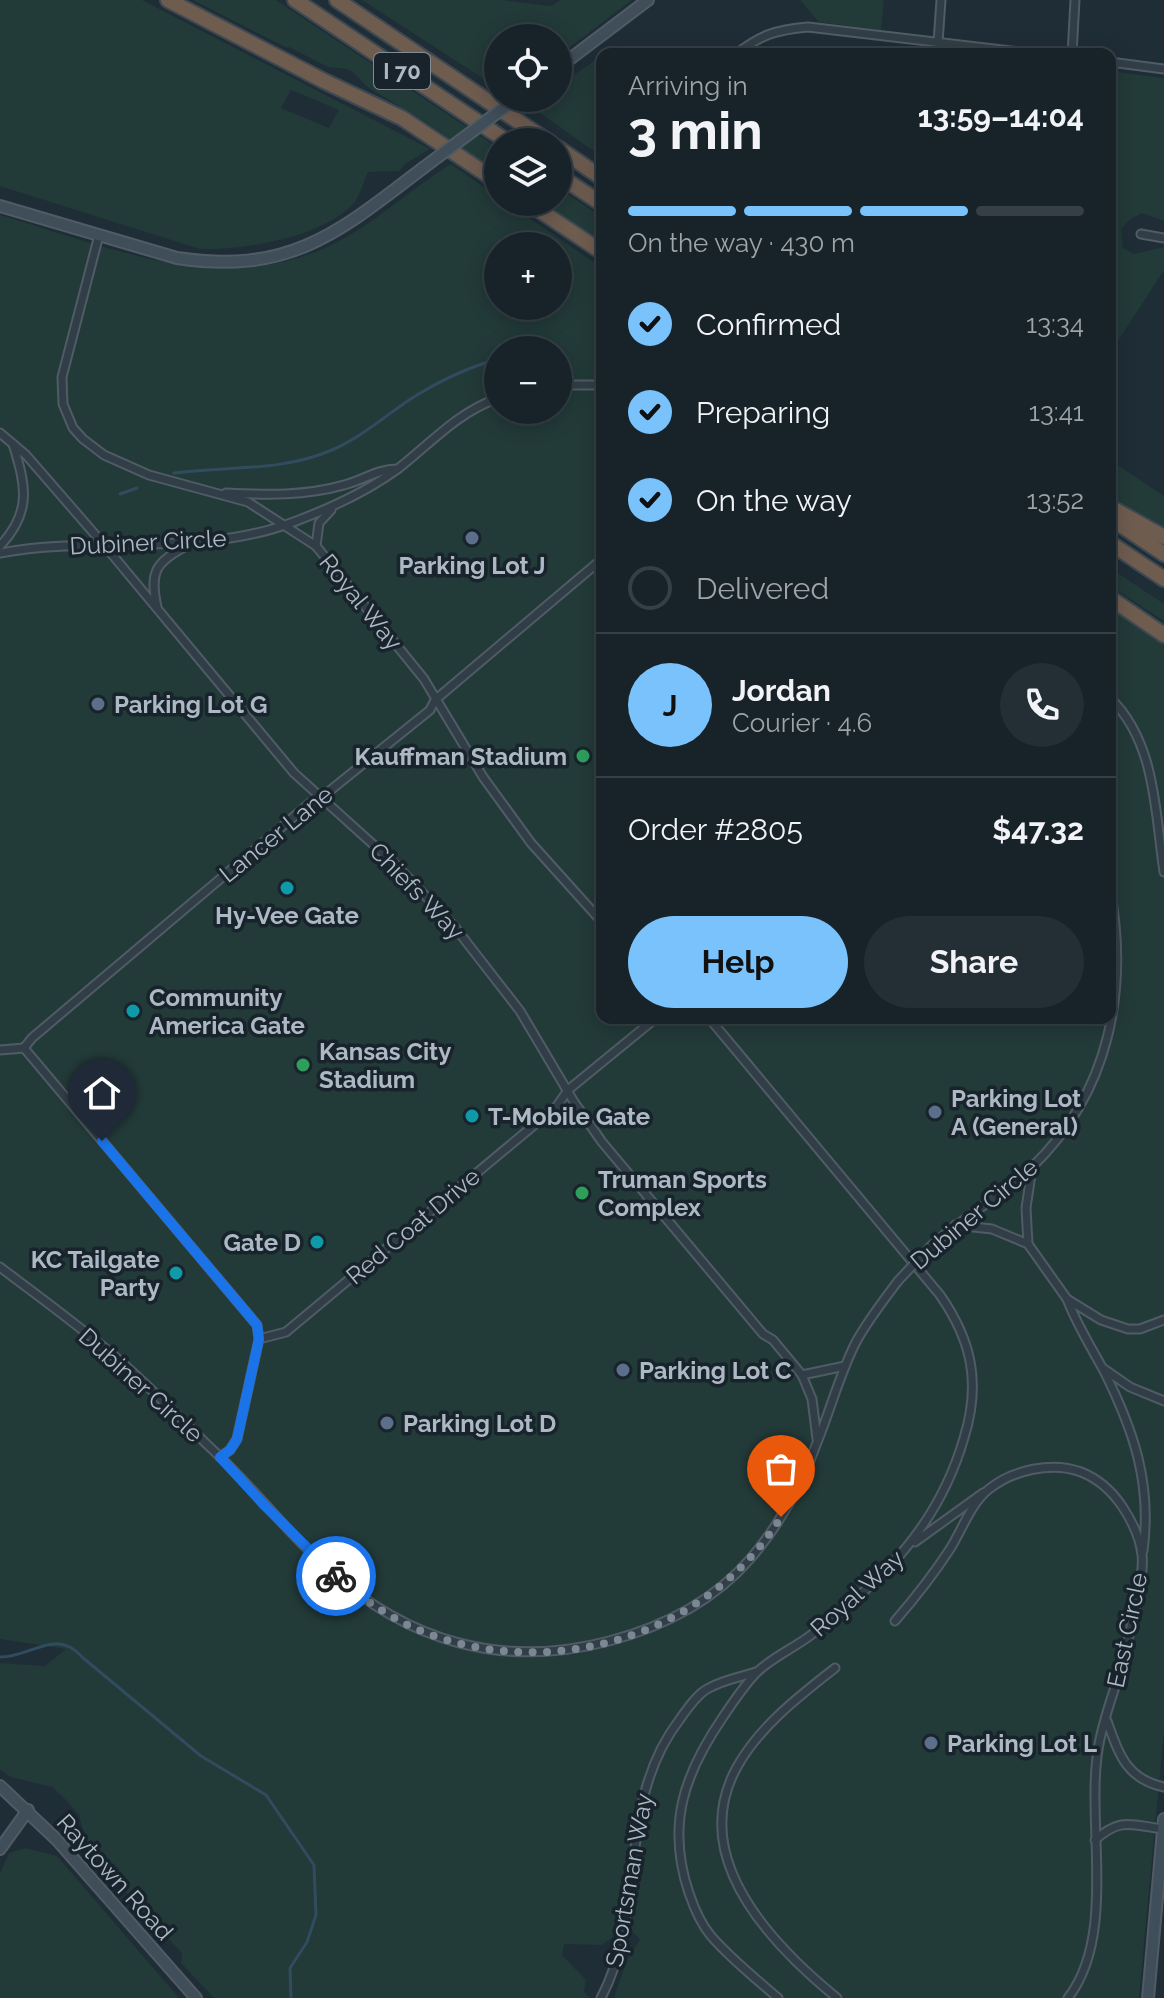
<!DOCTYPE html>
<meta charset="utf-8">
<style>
:root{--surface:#172229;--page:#242f35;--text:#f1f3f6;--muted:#9ea4a8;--line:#363f46;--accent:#7ac2fb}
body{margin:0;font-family:Raleway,sans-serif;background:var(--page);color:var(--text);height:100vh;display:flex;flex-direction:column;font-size:30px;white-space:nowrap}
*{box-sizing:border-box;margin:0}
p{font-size:26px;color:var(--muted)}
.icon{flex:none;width:44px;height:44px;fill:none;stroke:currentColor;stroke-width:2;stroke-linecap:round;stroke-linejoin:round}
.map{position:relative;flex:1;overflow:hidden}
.sheet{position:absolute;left:596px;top:48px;width:520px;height:976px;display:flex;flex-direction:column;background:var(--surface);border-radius:16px;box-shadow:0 4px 20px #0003,0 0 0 2px var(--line)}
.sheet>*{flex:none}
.fabs{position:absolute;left:484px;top:24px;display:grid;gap:16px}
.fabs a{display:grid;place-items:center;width:88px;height:88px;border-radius:50%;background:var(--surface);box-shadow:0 4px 20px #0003,0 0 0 2px var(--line);font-size:40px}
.pin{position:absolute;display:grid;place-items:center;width:68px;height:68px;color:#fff;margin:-82px -34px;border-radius:50% 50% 50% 0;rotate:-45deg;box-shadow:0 0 8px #0007}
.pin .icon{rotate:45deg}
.courier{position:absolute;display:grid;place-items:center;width:80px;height:80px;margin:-40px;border:6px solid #1a73e8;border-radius:50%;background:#fff;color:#222;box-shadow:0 2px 10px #0007}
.overview em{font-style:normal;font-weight:700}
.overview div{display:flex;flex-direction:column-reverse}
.overview{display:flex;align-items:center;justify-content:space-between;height:136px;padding:0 32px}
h1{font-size:52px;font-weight:700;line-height:60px}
.bar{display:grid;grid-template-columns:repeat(4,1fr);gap:12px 8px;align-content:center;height:96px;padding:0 32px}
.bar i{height:10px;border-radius:6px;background:var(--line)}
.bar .on{background:var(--accent)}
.bar p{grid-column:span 4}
.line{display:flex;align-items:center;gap:20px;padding:0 32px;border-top:2px solid var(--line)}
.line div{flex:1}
.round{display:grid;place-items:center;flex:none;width:84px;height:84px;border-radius:42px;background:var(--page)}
ol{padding:0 32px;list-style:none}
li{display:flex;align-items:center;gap:24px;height:88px}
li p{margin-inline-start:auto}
li .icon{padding:8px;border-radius:50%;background:var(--accent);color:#111;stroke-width:4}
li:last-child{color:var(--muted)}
li i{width:44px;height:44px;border:4px solid var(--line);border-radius:50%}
.primary-button{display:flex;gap:16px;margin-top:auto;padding:16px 32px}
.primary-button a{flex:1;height:92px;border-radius:48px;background:var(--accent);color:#111;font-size:32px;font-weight:700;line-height:92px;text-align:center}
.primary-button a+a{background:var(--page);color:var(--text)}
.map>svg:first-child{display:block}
</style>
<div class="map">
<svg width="1164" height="1998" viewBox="0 0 1164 1998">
<rect width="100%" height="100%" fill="#1f2d37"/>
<g fill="#223a38" fill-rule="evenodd">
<path d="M 0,0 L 142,0 L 430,149 L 405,164 L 399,171 L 368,172 C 363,182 360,198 352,205 C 320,238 244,250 200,249 L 6,188 L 0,186 ZM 291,90 L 339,110 L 329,128 L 281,108 Z"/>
<path d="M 193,0 L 276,0 L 498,148 L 498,173 L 427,123 L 366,86 L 353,72 L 346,69 L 328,67 L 289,47 L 287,48 Z"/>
<path d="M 362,0 L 503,0 L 551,6 L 561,0 L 632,0 L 558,56 L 558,38 L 498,38 L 498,88 Z"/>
<path d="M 800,0 L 884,0 L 881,30 L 819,22 Z"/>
<path d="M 597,59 L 602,64 L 602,157 L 530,106 L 542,98 L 558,98 L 558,86 Z"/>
<path d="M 1110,71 L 1164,78 L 1164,221 L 1142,213 L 1129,220 L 1121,229 L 1123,248 L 1134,254 L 1164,247 L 1164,270 L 1110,353 Z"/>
<path d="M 451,164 L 498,197 L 498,202 L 506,202 L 602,268 L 602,1018 L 1110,1018 L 1110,607 L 1164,643 L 1164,1730 L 1139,1998 L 614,1998 L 626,1962 L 640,1939 L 618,1919 L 612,1938 L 601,1945 L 564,1944 L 562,1955 L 586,1980 L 584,1992 L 590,1998 L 214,1998 L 181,1963 L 182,1953 L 133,1901 L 98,1856 L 85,1838 L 79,1815 L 62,1796 L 52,1787 L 11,1777 L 0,1770 L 0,1663 L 45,1666 L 66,1649 L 0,1639 L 0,215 C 113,248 228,301 341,240 C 380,219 413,187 451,164 ZM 498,246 L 558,246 L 558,306 L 498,306 ZM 498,350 L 558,350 L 558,410 L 498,410 Z"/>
<path d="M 558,188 L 602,217 L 602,242 L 542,202 L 558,202 Z"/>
<path d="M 1110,460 L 1164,496 L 1164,531 L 1110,498 Z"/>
<path d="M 1110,568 L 1164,604 L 1164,621 L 1110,586 Z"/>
<path d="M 25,1848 L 57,1856 L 179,1998 L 0,1998 L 0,1873 L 9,1853 Z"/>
</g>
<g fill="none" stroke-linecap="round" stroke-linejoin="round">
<g stroke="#314c5f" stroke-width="3">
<path d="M 531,350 L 545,346"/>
<path d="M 174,473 C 227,466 281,472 332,450 C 360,438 384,417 409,400 C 437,382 466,368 498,359"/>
<path d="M 120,494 L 137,488"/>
<path d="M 0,1657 C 32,1657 56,1627 82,1657 L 201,1756 L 266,1795 L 314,1865 L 316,1915 L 307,1942 L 290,1968 L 291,1998"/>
</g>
<g stroke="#505c65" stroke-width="11">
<g id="street">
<path d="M 938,43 L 941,0"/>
<path d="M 736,54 C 762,34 776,30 808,27 L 1037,54"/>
<path d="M 1072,54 L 1075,0"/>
<path d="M 1110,62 L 1164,69"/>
<path d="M 1141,234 L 1164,238"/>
<path d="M 99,235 L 62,377 L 63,404 L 73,428 L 83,439 L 104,455 L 149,475 L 248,502 L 316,546 L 424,679 L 483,777 L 531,843 L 602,922"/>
<path d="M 558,385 L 602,385"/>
<path d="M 0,433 L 26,455 L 105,546 L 294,773 L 397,866 L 454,926 L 520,1011 L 574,1102 L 602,1142 L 763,1334 L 773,1340 L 802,1375 L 845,1366"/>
<path d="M 226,493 C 267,495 305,496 344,485 C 364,480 377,469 397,469"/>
<path d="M 0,546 C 32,512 26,486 13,444"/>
<path d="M 316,546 L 319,523 L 331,510"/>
<path d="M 0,553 C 98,535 201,558 296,521 C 331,508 369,490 399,468 C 432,442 457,413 498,398"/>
<path d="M 157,607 C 149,571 156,562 188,545"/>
<path d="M 1110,698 C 1156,742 1155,813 1164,872"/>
<path d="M 709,1018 L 940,1295 C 972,1341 981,1383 964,1438 C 938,1527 883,1580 811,1635 C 794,1648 771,1658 756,1673 C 744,1686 733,1702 723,1717 C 684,1774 666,1825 689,1893 C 694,1908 701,1924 711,1936 C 731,1959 755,1978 778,1998"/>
<path d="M 24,1048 L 32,1038 L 310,803 L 322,797 L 430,710 L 435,700 L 602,559"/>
<path d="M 24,1048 L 257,1325 L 259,1339"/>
<path d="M 0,1050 L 24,1048"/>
<path d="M 1032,1168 L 1026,1208 L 1028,1244 L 1067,1299 L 1101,1320 L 1128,1329 L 1140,1329 L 1164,1320"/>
<path d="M 955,1225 L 992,1229 L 1028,1244"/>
<path d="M 931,1246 C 963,1217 1001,1197 1032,1167 C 1109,1093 1129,991 1110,889"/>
<path d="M 0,1267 C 38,1296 77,1324 113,1355 C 149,1385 182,1421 216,1453 C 255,1490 288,1533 328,1569 C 408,1642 503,1669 609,1641 C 662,1627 714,1601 751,1558 C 780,1524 803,1482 818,1440 C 831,1408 840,1373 856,1342 C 868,1320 883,1301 898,1281"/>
<path d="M 1067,1299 C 1077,1325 1091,1347 1104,1371 C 1134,1431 1152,1484 1143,1551"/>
<path d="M 1104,1369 L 1130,1387 L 1164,1401"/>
<path d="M 802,1375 L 812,1399 L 817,1439"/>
<path d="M 220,1457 L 230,1450 L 237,1439 L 259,1339 L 286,1332 L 557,1106 L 568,1090 L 656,1018"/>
<path d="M 915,1542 L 983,1493"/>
<path d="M 895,1621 C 915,1598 933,1575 950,1549 C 962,1530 971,1503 989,1489 C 1013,1470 1052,1461 1081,1472 C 1099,1479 1111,1490 1122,1506 C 1132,1521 1140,1537 1142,1555 C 1144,1572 1138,1593 1135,1609 C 1130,1629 1127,1649 1121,1668 C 1113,1695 1102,1722 1098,1750 C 1086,1824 1117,1935 1068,1998"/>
<path d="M 835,1668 C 799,1696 759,1727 737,1767 C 687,1857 772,1945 837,1998"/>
<path d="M 1107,1721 C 1119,1754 1126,1779 1164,1787"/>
<path d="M 1095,1840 C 1121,1817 1131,1825 1163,1829"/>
<path d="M 601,1998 C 648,1909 615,1803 680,1719 C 687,1709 698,1693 709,1688 C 723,1680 741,1677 756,1672"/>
</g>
</g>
<g stroke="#505c65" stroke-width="14">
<g id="secondary">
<path d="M 558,68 L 648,0"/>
<path d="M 0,206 L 177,258 C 290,275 338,233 423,168"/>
<path d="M 0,1786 L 57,1840 L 196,1998"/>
<path d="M 0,1849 L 28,1810"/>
<path d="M 1148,1998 L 1164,1819"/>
</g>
</g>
<g stroke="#3d4952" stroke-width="18">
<g id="highway">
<path d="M 168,0 L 324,81 L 402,118 L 498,182"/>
<path d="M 295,0 L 508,142"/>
<path d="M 337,0 L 549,142"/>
<path d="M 558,148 L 602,178"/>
<path d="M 558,175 L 602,204"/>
<path d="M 527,202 L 602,252"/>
<path d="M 1110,507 L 1164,537"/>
<path d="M 1110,518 L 1164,554"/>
<path d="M 1110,543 L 1164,579"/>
<path d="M 1110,598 L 1164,635"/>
</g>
</g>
<use href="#street" stroke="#323e47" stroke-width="7"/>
<use href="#secondary" stroke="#404e5a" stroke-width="10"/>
<use href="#highway" stroke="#6e5c4f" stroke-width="14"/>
<g stroke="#505c65" stroke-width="11" stroke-linecap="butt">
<path id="street-bridge" d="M 898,1281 L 931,1246"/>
</g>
<g stroke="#505c65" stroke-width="14" stroke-linecap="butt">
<path id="secondary-bridge" d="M 423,168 L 517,98"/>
</g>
<use href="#street-bridge" stroke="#323e47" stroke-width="7"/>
<use href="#secondary-bridge" stroke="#404e5a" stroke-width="10"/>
</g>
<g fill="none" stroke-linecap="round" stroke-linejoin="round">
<path stroke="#7b8893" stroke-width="8" stroke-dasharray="0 14.4" d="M 336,1576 C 367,1603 400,1625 440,1638 C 566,1679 711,1630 781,1517"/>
<path stroke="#1a73e8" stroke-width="10" d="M 102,1141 L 257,1325 L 259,1339 L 237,1439 L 230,1450 L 220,1457 L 265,1506 L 336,1576"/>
</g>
<g fill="#5c6f8a" stroke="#18232c" stroke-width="3">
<circle cx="472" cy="538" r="8"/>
<circle cx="98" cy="704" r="8"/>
<circle cx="935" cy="1112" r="8"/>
<circle cx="623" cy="1370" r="8"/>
<circle cx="387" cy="1423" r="8"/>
<circle cx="931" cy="1743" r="8"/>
</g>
<g fill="#2e9e5b" stroke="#18232c" stroke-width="3">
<circle cx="583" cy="756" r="8"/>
<circle cx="303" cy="1065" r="8"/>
<circle cx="582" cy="1193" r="8"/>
</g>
<g fill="#0f9aa8" stroke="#18232c" stroke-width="3">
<circle cx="287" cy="888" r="8"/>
<circle cx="133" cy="1011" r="8"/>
<circle cx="472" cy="1116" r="8"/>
<circle cx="317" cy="1242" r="8"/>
<circle cx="176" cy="1273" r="8"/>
</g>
<g text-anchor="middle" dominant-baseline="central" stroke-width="7" stroke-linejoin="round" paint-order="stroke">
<rect fill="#18232c" stroke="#808c96" stroke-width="2" x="374" y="53" width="56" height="36" rx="6"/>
<g font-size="22" font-weight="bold" fill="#acb9c4">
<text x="402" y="71">I 70</text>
</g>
<g font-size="24" fill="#acb9c4" stroke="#18232c">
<text transform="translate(148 542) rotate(-3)">Dubiner Circle</text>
<text transform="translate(361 602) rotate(51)">Royal Way</text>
<text transform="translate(276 834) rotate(-39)">Lancer Lane</text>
<text transform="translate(417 891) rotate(46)">Chiefs Way</text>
<text transform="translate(974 1214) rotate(-40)">Dubiner Circle</text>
<text transform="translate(413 1226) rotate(-40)">Red Coat Drive</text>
<text transform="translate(141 1385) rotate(42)">Dubiner Circle</text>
<text transform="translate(857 1593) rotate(-42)">Royal Way</text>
<text transform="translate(1127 1630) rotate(-78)">East Circle</text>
<text transform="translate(115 1877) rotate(48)">Raytown Road</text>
<text transform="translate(629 1880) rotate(-80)">Sportsman Way</text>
</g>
<g font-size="24" font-weight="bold" fill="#acb9c4" stroke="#18232c" text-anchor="start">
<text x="472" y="565" text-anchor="middle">Parking Lot J</text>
<text x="114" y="704">Parking Lot G</text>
<text x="567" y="756" text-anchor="end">Kauffman Stadium</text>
<text x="287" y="915" text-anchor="middle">Hy-Vee Gate</text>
<text x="149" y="997">Community<tspan x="149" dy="28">America Gate</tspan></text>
<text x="319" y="1051">Kansas City<tspan x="319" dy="28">Stadium</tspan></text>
<text x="951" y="1098">Parking Lot<tspan x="951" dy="28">A (General)</tspan></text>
<text x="488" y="1116">T-Mobile Gate</text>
<text x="598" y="1179">Truman Sports<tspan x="598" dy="28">Complex</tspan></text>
<text x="301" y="1242" text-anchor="end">Gate D</text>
<text x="160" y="1259" text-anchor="end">KC Tailgate<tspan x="160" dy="28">Party</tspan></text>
<text x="639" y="1370">Parking Lot C</text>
<text x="403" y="1423">Parking Lot D</text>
<text x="947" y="1743">Parking Lot L</text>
</g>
</g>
</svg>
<div class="fabs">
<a><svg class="icon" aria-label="locate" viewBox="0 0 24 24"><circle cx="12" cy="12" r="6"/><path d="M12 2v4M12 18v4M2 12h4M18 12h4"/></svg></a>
<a><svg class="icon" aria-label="layers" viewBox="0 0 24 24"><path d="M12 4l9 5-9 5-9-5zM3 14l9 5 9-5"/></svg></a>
<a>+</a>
<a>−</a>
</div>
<div class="pin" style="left:781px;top:1517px;background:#ea580c"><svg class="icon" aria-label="bag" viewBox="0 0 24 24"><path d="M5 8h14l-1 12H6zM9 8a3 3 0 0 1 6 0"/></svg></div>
<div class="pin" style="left:102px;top:1141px;background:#1f2937"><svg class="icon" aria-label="home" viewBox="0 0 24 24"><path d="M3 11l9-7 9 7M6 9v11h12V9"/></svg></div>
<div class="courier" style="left:336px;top:1576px"><svg class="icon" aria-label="bike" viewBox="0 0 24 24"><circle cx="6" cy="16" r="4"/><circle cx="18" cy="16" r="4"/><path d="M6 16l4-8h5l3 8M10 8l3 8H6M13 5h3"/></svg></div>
<section class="sheet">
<div class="overview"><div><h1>3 min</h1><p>Arriving in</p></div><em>13:59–14:04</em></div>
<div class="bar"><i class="on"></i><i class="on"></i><i class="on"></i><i></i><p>On the way · 430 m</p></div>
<ol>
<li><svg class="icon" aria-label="check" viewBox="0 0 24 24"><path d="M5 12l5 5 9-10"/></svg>Confirmed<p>13:34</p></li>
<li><svg class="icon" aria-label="check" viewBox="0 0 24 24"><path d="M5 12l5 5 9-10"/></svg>Preparing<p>13:41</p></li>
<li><svg class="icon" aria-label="check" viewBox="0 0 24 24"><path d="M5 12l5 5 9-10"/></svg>On the way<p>13:52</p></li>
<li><i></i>Delivered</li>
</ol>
<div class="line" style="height:144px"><b class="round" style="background:var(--accent);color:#111">J</b><div><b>Jordan</b><p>Courier · 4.6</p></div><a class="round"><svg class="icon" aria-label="phone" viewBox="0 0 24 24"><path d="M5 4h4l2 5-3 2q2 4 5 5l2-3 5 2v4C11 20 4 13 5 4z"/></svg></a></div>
<div class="line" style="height:104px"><div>Order #2805</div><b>$47.32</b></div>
<div class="primary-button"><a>Help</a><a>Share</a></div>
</section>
</div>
